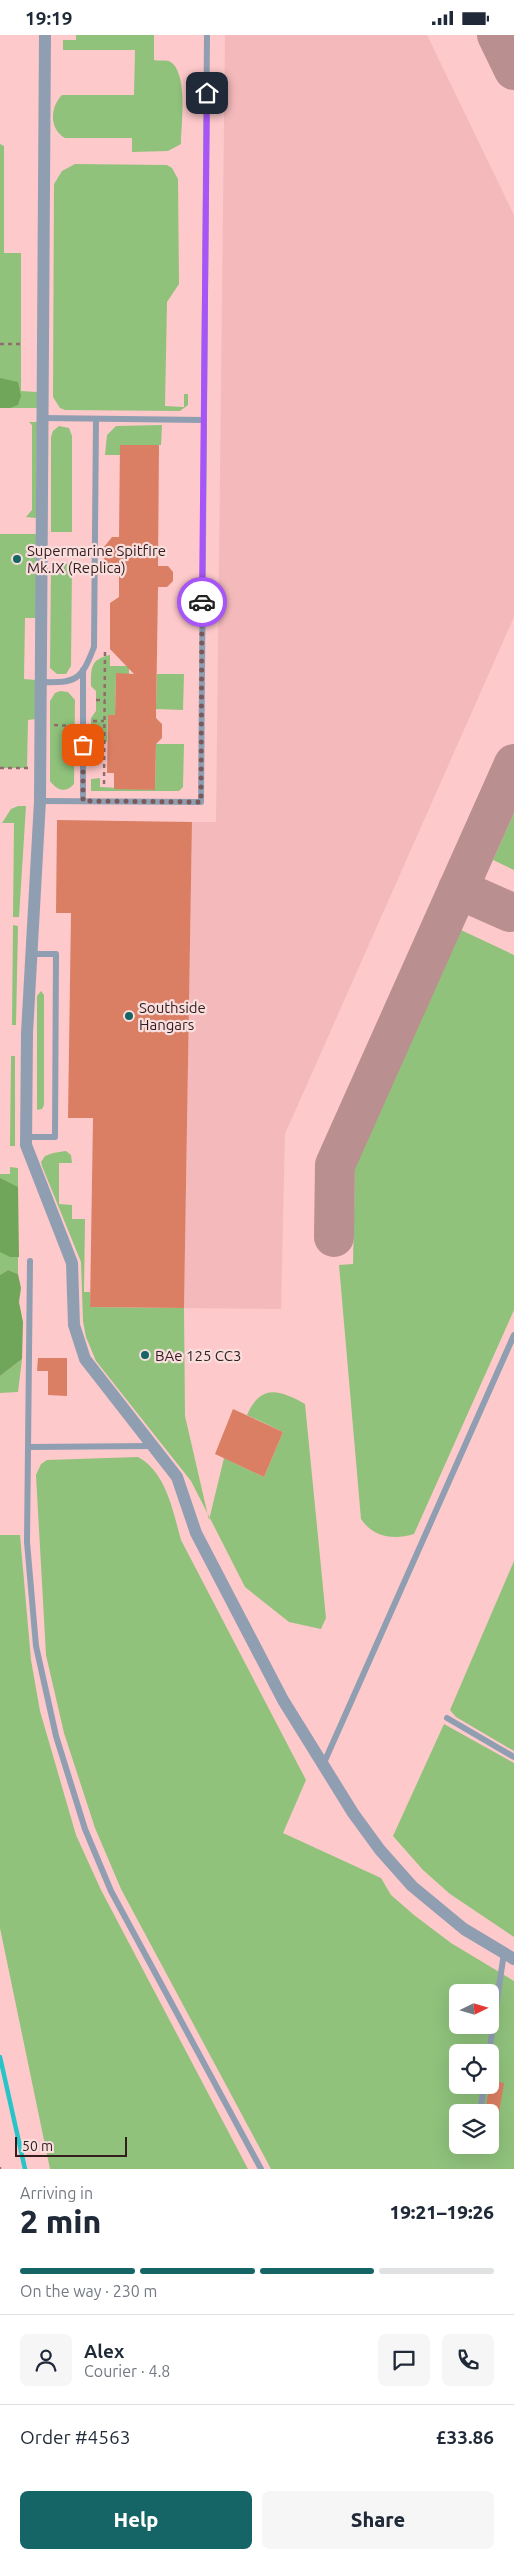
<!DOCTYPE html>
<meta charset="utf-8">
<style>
:root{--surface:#fff;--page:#f6f6f7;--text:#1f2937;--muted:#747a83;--line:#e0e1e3;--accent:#156566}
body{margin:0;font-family:Ubuntu,sans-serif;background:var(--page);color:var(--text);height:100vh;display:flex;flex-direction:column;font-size:19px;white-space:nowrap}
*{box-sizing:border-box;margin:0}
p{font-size:16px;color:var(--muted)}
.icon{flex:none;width:28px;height:28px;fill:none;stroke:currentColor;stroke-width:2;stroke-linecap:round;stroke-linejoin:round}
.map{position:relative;height:2134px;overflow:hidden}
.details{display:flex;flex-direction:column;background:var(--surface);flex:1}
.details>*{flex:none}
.needle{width:32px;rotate:85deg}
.fabs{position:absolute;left:449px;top:1949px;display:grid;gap:10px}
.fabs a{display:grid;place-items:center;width:50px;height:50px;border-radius:8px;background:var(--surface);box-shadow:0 5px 20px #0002;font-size:25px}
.scale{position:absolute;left:15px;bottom:12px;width:112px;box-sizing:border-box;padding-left:5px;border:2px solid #341d1e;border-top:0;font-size:14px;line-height:18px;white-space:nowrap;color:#341d1e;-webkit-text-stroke:4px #f9dede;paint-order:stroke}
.pin{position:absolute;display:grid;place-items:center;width:42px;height:42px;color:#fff;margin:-21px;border-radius:10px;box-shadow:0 2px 8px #0006}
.courier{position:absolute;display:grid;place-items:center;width:50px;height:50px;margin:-25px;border:4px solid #a855f7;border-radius:50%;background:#fff;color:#222;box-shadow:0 1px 6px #0007}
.summary em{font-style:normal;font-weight:800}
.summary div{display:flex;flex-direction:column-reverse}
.summary{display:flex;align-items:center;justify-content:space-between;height:85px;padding:0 20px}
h1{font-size:32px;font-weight:800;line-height:38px}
.bar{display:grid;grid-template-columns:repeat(4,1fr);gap:8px 5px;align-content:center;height:60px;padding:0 20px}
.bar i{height:6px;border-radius:4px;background:var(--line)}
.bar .active{background:var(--accent)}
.bar p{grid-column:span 4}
.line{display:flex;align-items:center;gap:12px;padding:0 20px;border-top:1px solid var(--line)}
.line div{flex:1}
.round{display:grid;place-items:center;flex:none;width:52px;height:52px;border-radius:8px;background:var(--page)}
.primary-button{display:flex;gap:10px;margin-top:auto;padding:10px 20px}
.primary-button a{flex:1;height:58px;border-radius:8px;background:var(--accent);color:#fff;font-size:20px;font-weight:800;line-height:58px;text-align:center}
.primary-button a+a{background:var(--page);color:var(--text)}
.status{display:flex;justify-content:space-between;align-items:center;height:35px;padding:0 25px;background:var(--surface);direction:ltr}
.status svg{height:14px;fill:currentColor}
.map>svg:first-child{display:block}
</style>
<div class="status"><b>19:19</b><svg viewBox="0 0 49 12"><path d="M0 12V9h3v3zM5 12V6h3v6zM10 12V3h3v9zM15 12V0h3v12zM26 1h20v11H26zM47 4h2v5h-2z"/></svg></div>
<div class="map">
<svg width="514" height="2134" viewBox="0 0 514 2134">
<rect width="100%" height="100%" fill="#fec9ca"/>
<path fill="#f4babb" d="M 225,0 L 427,0 L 514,180 L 514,582 L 285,1099 L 281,1274 L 184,1273 L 192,787 L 216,787 Z"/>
<g fill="#90c27c" fill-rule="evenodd">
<path d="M 76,0 L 154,0 L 154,25 C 158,26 165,25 169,26 C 189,36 181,89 181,109 L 168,116 L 132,117 L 132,103 L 65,103 C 49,94 50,72 62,60 L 134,60 L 135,15 L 63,15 L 63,5 L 76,5 Z"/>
<path d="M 0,109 L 4,111 L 4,218 L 21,218 L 21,356 L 37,357 L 37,373 L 0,373 Z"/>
<path d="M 75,129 L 167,130 L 172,133 L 178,144 L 179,249 L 167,267 L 165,371 L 184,372 L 184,359 L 188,359 L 188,370 L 180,376 L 65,375 L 60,373 L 53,362 L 54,149 L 62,136 Z"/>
<path d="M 29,387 L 37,387 L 36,483 L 26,482 L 32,475 L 32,390 Z"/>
<path d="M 162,390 L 161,410 L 120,410 L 120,420 L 105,420 L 107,400 L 116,391 Z"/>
<path d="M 59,391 L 69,393 L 72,401 L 72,497 L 51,497 L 51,402 L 53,396 Z"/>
<path d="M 0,499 L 36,499 L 36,583 L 25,583 L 24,644 L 36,645 L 35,684 L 28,685 L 27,733 L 0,733 Z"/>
<path d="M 51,528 L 72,529 L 71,631 L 66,639 L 57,639 L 50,633 Z"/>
<path d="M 110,620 L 110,631 L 129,631 L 129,639 L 116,639 L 115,680 L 108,680 L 107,707 L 91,707 L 91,683 L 96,676 L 96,656 L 91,651 C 91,634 90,624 110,620 Z"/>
<path d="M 157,639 L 184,639 L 183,675 L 156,674 Z"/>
<path d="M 60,656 L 68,657 L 75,665 L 74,749 C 65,759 57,755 50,746 L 50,666 L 55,658 Z"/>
<path d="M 156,709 L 184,709 L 183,752 L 179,756 L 91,756 L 91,744 L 100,743 L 100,752 L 155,755 Z"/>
<path d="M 18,771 L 26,771 L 19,882 L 13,882 L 14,788 L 2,788 L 11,774 Z"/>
<path d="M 514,778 L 514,835 L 493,825 Z"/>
<path d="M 13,890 L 18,891 L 16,990 L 12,990 Z"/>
<path d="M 461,895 L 514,920 L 514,1275 L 414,1499 C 394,1505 374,1503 361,1484 L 339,1230 L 353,1229 L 355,1131 Z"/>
<path d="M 41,956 L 44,960 L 44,1070 L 42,1074 L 37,1075 L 37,961 Z"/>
<path d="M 11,1021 L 15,1021 L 15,1111 L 10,1111 Z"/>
<path d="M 66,1116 L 71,1120 L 72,1128 L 59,1128 L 59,1169 L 72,1170 L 72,1184 L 85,1184 L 84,1257 L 90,1257 L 90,1272 L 184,1273 L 185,1381 L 209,1485 L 224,1423 L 264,1442 L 283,1397 L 247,1380 C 261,1348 280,1355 305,1369 L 326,1583 L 321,1594 L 289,1587 L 245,1552 L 191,1446 L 96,1326 L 86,1302 L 83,1286 L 81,1227 L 42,1131 L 41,1127 L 45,1121 L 53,1118 Z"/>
<path d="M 10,1132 L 18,1133 L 18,1239 L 8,1235 L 0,1240 L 0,1139 L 10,1139 Z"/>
<path d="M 22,1324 L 18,1357 L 0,1358 L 0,1341 Z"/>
<path d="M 138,1422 C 166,1437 173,1476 181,1505 L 306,1745 L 283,1798 L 381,1843 L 391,1860 L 414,1880 L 451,1908 L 514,1946 L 514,2134 L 271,2134 L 121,1854 L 95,1793 L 64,1698 L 46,1620 L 36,1440 L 41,1429 L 47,1425 ZM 458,1958 L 490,1958 L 490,1990 L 458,1990 ZM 458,2018 L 490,2018 L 490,2050 L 458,2050 ZM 458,2078 L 490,2078 L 490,2110 L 458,2110 Z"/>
<path d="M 0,1500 L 20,1500 L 31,1625 L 40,1676 L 76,1800 L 101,1855 L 248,2134 L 50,2134 L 0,1893 Z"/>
<path d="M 514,1526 L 514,1716 L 456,1682 L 450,1675 Z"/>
<path d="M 444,1689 L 514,1728 L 514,1902 L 450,1859 L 423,1835 L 393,1801 Z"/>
</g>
<g fill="#70a65a">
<path d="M 0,343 L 18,347 L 21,361 L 18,370 L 10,373 L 0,373 Z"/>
<path d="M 0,1143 L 18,1152 L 19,1222 L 10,1222 L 0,1217 Z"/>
<path d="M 8,1235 L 18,1239 L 21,1253 L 19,1267 L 23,1287 L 22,1324 L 0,1341 L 0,1240 Z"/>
</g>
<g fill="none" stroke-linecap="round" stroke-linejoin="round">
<path stroke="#28c5c8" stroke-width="4.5" d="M 0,2022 L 25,2134"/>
<g stroke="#ba8f90" stroke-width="40">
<path d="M 497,0 L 514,35"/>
<path d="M 458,854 L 510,877"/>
<path d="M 334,1202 L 335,1130 L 514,729"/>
</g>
</g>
<g fill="#db7f64">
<path d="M 120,410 L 159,410 L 158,531 L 168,531 L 173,537 L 173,546 L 167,552 L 158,552 L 156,683 L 162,689 L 162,703 L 156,709 L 155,755 L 114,754 L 114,738 L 107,738 L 108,680 L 115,680 L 116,638 L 134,639 L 110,614 L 110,568 L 119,562 L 119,534 L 112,534 L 104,524 L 104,512 L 112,502 L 119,502 Z"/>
<path d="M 57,785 L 192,787 L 184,1273 L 90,1272 L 93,1083 L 68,1083 L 71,878 L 56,878 Z"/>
<path d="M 38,1323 L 67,1323 L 67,1361 L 48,1360 L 48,1336 L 37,1336 Z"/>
<path d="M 233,1374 L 283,1397 L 264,1442 L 215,1419 Z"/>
<path d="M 490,2046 L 504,2048 L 499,2078 L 485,2078 Z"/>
</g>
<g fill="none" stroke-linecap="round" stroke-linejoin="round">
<g stroke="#916c6d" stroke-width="2.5" stroke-dasharray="4 4" stroke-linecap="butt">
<path d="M 0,309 L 21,309"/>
<path d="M 96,665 L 105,665"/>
<path d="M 93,686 L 104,686"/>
<path d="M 54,690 L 74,691"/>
<path d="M 0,733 L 28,733"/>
<path d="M 104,749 L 105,614"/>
<path d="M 0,2132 L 0,2134"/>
</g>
<g stroke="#909eb2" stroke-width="6">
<path d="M 43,383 L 204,385"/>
<path d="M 41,647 C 76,648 81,646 94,612 L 96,384"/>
<path d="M 40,766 L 201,767 L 207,0"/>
<path d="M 83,766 L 83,635"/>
<path d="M 26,1102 L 55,1102 L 56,919 L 31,919"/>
<path d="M 30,1226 L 27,1507 L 36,1611 L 56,1701 L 85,1794 L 111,1856 L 261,2134"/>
<path d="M 28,1412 L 152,1411"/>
<path d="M 447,1683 L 514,1722"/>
<path d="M 323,1730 L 514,1300"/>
<path d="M 489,2018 L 504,1918"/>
<path d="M 480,2078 L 484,2050"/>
</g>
<path stroke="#909eb2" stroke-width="12" d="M 45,0 L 40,766 L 27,998 L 26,1110 L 72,1228 L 74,1290 L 85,1324 L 177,1442 L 196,1498 L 283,1665 L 353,1778 L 380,1815 L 412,1851 L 464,1894 L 514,1924"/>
</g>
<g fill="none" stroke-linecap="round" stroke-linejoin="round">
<path stroke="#7b595a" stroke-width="5" stroke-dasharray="0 9" d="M 83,710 L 83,766 L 201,767 L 202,567"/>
<path stroke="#a855f7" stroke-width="6" d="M 202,567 L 207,58"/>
</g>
<g fill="#156566" stroke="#f9dede" stroke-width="2">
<circle cx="17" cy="524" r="5"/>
<circle cx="129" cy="981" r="5"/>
<circle cx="145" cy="1320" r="5"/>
</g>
<g text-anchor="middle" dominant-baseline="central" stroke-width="4.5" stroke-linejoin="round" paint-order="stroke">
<g font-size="15" fill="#341d1e" stroke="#f9dede" text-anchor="start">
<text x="27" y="515">Supermarine Spitfire<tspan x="27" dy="17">Mk.IX (Replica)</tspan></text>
<text x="139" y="972">Southside<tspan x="139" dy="17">Hangars</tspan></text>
<text x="155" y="1320">BAe 125 CC3</text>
</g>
</g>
</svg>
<div class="fabs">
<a><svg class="needle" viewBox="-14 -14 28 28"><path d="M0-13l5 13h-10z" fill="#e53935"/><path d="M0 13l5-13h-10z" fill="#747a83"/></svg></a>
<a><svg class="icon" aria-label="locate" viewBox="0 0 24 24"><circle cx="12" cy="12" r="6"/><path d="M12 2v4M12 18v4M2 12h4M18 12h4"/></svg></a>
<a><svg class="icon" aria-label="layers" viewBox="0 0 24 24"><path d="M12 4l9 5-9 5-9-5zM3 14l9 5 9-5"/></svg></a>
</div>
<div class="scale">50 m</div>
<div class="pin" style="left:83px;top:710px;background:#ea580c"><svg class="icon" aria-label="bag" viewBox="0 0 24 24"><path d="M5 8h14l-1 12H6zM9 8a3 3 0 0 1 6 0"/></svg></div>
<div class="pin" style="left:207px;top:58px;background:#1f2937"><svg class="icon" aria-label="home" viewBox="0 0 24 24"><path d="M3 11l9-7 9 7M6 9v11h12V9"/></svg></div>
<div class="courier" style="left:202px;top:567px"><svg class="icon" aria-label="car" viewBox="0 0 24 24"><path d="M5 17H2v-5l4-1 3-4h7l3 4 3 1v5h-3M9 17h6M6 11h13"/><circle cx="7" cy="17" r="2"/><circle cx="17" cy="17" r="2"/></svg></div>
</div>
<section class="details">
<div class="summary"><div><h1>2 min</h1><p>Arriving in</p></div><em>19:21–19:26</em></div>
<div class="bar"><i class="active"></i><i class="active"></i><i class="active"></i><i></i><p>On the way · 230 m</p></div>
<div class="line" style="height:90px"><a class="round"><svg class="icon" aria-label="person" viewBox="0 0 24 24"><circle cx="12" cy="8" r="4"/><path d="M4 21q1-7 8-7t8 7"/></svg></a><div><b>Alex</b><p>Courier · 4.8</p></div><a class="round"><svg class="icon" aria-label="chat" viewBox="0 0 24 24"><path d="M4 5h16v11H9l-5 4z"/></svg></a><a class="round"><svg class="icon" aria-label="phone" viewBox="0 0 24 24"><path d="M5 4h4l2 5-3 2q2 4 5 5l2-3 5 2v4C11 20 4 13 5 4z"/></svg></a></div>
<div class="line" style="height:65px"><div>Order #4563</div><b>£33.86</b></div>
<div class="primary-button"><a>Help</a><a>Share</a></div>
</section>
